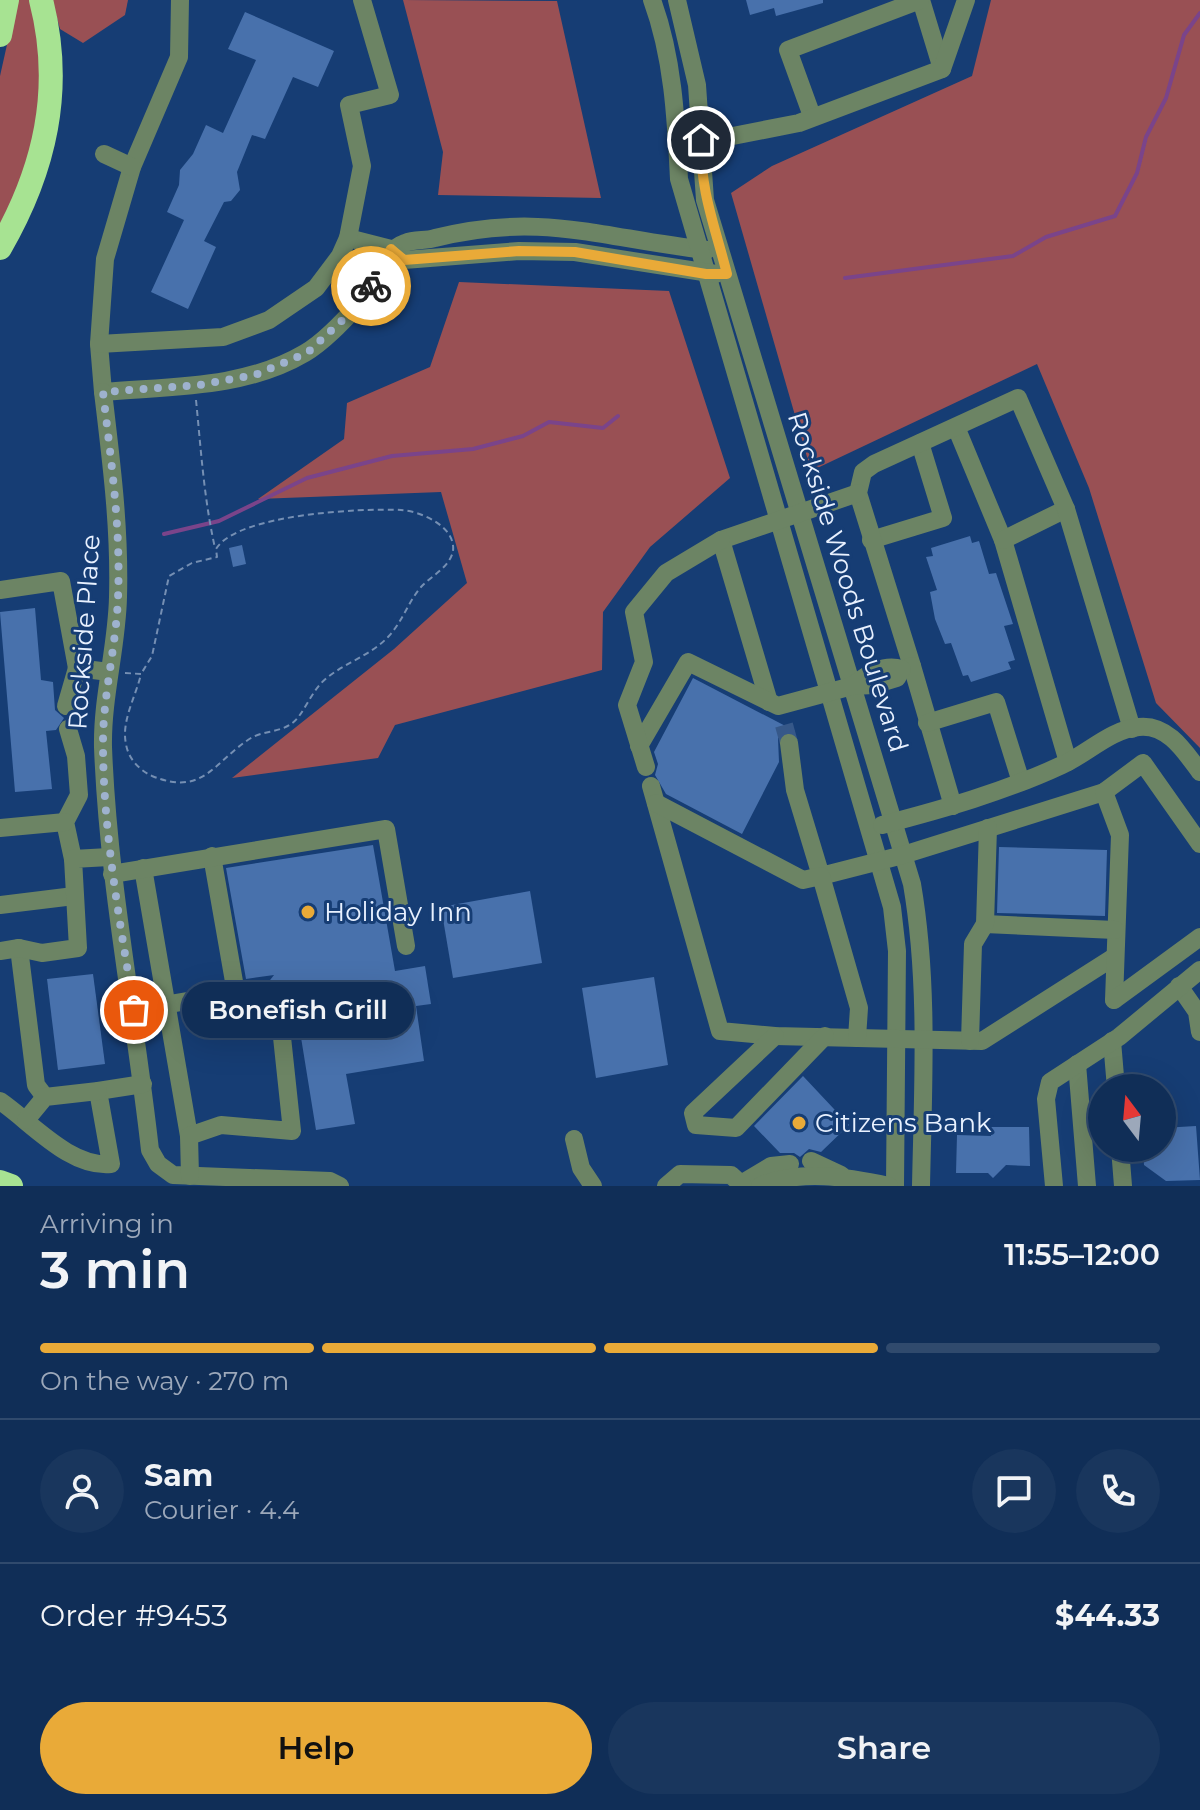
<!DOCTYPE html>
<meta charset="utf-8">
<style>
:root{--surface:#102e57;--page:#19365d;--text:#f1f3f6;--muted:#9ca8ba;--line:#304a6d;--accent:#e9aa38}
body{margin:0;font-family:Montserrat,sans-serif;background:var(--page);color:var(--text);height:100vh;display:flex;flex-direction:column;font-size:30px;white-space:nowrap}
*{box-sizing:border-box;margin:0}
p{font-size:26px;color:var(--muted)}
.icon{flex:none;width:44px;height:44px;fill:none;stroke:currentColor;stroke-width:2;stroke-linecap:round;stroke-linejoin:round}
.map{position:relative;height:1186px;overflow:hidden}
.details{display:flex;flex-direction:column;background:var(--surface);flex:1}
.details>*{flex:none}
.needle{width:52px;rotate:344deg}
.tools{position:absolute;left:1088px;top:1074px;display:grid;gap:16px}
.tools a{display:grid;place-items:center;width:88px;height:88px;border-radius:50%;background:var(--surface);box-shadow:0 8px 32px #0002,0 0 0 2px var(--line);font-size:40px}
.pin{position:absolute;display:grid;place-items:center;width:68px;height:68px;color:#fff;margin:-34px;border:4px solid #fff;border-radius:50%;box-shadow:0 2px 8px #0007}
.courier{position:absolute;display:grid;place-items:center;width:80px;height:80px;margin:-40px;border:6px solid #e9aa38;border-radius:50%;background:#fff;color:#222;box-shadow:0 2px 10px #0007}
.bubble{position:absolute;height:56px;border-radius:28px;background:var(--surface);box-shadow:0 8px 32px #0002,0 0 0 2px var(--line);font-size:26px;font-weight:600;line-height:56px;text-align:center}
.overview em{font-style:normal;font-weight:600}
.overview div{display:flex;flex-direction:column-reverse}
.overview{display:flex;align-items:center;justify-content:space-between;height:136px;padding:0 40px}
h1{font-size:52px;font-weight:600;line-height:60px}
.bar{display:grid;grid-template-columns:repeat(4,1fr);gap:12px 8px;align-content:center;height:96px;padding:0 40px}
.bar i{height:10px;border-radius:6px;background:var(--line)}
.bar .current{background:var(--accent)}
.bar p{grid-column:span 4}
.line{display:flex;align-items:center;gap:20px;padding:0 40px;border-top:2px solid var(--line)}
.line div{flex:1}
.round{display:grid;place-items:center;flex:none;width:84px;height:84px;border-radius:42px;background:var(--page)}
.primary-button{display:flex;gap:16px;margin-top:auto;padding:16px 40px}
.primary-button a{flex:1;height:92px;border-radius:48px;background:var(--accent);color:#111;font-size:32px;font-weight:600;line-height:92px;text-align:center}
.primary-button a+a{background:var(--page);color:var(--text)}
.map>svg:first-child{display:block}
</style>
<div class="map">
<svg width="1200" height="1186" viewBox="0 0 1200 1186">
<rect width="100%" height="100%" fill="#163d74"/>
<g fill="#995054">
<path d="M 17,0 L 31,0 L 39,33 L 40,137 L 0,234 L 0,76 Z"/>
<path d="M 52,0 L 128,0 L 125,15 L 83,43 L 60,29 Z"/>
<path d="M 403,0 L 557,1 L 601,198 L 438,195 L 443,152 Z"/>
<path d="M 991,0 L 1200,0 L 1200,748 L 1156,703 L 1089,488 L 1037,364 L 811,471 L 731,193 L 772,166 L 972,76 Z"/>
<path d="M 459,282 L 669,291 L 730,478 L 650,547 L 603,612 L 602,670 L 395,725 L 378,758 L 232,778 L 394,649 L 467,583 L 441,492 L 258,499 L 344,439 L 347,403 L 430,367 Z"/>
</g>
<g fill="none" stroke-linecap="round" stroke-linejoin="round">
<g stroke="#7a448a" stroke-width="4">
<path d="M 845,278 L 1013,256 L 1046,237 L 1115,216 L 1137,173 L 1146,137 L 1166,98 L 1184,35 L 1200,13"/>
<path d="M 164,534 L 219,521 L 307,478 L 392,456 L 473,449 L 523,436 L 549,422 L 603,428 L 618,416"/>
</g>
</g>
<g fill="#4871ac">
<path d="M 746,0 L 823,0 L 823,3 L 776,16 L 774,8 L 750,15 Z"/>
<path d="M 245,12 L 334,51 L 318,87 L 293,77 L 265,139 L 252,135 L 237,172 L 240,190 L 231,201 L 224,202 L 204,241 L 216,247 L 188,309 L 151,292 L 184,220 L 167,212 L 179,185 L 180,170 L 193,154 L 206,125 L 223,133 L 256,60 L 228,49 Z"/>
<path d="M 970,536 L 972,543 L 979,541 L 989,574 L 996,573 L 1013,624 L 1004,626 L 1015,660 L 1008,662 L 1011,669 L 971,682 L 968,675 L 963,676 L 951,643 L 945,644 L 935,619 L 930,592 L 937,590 L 926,557 L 933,556 L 931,548 Z"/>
<path d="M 242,545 L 246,564 L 233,567 L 229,548 Z"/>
<path d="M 35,608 L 41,680 L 53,682 L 55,710 L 64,718 L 56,730 L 46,731 L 52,789 L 15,792 L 0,612 Z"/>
<path d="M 693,678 L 795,731 L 787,731 L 778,738 L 779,762 L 742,834 L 666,794 L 655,775 L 658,764 L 654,752 Z"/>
<path d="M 373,845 L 395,971 L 425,966 L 431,1004 L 416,1006 L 424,1061 L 346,1074 L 355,1124 L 316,1130 L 293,988 L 286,999 L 271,1000 L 268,1016 L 252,1004 L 268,1002 L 272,992 L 267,984 L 274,975 L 246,979 L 226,868 Z"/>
<path d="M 999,847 L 1107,850 L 1105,916 L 997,913 Z"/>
<path d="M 530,891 L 542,963 L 453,978 L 441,907 Z"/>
<path d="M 93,974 L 105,1064 L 58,1070 L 47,979 Z"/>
<path d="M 654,977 L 668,1065 L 596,1078 L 582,988 Z"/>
<path d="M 803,1076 L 849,1125 L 821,1152 L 809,1149 L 800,1157 L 794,1153 L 780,1153 L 754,1126 Z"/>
<path d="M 1196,1126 L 1200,1180 L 1166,1181 L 1144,1165 L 1143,1148 L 1162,1148 L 1162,1128 Z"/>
<path d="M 991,1127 L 1029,1127 L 1030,1166 L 1006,1165 L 993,1178 L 988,1173 L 956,1173 L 957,1135 L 991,1136 Z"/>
</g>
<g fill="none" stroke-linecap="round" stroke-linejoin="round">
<path stroke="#365889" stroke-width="18" stroke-dasharray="18 9" stroke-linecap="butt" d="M 784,725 L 789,743"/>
<g stroke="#758fb3" stroke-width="2" stroke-dasharray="6 4" stroke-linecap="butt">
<path d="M 196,400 C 201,450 204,499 215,548"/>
<path d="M 125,673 L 141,674 C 136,696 121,721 126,744 C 128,758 139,770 152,776 C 204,797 213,762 251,738 C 263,731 280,732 291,724 C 304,716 311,689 328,677 C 347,662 371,655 388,637 C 403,621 408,602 421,587 C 431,576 450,567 453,551 C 456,526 420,511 401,510 C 362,508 237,514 216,549 L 217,557 L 192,563 L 169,576 L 152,656 L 141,674"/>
</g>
<g stroke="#6c8464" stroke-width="18">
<path d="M 180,0 L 179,57 L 132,167 L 105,259 L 99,344 L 103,392 C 171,386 244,389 305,353 C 324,342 344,320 359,304 C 377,285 379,252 405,243 C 415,239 426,241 435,238 C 542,211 604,239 707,250"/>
<path d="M 652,0 C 673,57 676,118 679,179 L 892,907 L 897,951 L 895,1186"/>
<path d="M 677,0 L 697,85 L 705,200 L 912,884 C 929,983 923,1086 921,1186"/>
<path d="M 921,0 L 942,69"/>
<path d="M 812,116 L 788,50 L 920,0"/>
<path d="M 692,144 L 799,123 L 942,69 L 966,0"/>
<path d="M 104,154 L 132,167"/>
<path d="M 348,238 L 391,249 L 404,260 L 519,251 L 575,252 L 716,274"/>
<path d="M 99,344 L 223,337 L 269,320 L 316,288 L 340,256 L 348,238 L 362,166 L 349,105 L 390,95 L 362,0"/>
<path d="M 103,392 C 111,460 120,527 118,597 C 117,647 102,697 103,747 C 108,882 135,1015 150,1150 L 158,1164 L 173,1175 L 330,1181 L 340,1186"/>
<path d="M 956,427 L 1003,540 L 1068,762"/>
<path d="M 871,540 L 943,518 L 920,443"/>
<path d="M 1003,540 L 1066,509"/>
<path d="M 0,590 L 61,581 L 77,668"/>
<path d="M 912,666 L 858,493 L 863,472 L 874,464 L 1018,398 L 1066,509 L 1132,729"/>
<path d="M 902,669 L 912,666 L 953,806"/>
<path d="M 769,702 L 721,540 L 858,493"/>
<path d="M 66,706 L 77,668 L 109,672"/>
<path d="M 927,723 L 996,702 L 1021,782"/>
<path d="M 68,729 L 76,756 L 79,795 L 65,822 L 73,859"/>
<path d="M 789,743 L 795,790 L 821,876 L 903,855 L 1104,792 L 1143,763 L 1200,844"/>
<path d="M 639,746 L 688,662 L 778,706 L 852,686 L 874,685 L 897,678 L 902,669 C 882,663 867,675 852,686"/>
<path d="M 646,767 L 627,705 L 644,662 L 634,612 L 666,573 L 721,540"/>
<path d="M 651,786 L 720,1031 L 775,1036 L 982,1041 L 1114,957"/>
<path d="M 1104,792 L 1120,835 L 1114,1000"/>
<path d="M 656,803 L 803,880 L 821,876 L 859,1008 L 857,1038"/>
<path d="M 882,825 C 943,809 1004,792 1062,765 C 1087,754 1111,729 1139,727 C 1168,724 1185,752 1200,772"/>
<path d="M 0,828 L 65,822"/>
<path d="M 212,856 L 236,993"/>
<path d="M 143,868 L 189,1136"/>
<path d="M 112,874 L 386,829 L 406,946"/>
<path d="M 0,905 L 74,896"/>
<path d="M 985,924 L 1115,930"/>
<path d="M 19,948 L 36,1085 L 45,1097"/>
<path d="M 0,951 L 19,948 L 42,953 L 78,948 L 73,859 L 109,857"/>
<path d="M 1179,986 L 1197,1012 L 1200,1032"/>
<path d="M 1114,1000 L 1200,937"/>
<path d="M 134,1010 L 252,990 L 260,993"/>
<path d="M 775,1036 L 693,1113 L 696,1125 L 736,1128 L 825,1036"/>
<path d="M 970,1041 L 973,944 L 985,924 L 988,828"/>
<path d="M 1112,1041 L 1116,1088"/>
<path d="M 1077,1064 L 1087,1186"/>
<path d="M 0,1101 C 32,1123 70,1168 111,1164 L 98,1091 L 143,1084"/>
<path d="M 26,1120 L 45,1097 L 98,1091"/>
<path d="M 574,1139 L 581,1168 L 593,1186"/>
<path d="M 1120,1148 L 1123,1186"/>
<path d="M 811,1161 L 841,1175"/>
<path d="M 190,1176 L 189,1136 L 221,1125 L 292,1131 L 279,1009"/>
<path d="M 741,1184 L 771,1166 L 790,1164"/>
<path d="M 666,1186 L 680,1174 L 731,1175 L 743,1186"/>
<path d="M 760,1186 C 801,1169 847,1177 889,1186"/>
<path d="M 1054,1186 L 1046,1099 L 1050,1082 L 1119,1037 L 1200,970"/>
</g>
<g stroke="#a7e392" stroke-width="24">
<path d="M 0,35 L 7,0"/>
<path d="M 0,248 C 45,170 64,89 41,0"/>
<path d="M 0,1182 L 11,1186"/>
</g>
</g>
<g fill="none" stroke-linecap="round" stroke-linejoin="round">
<path stroke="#9eb2ce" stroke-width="8" stroke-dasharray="0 14.4" d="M 134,1010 C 120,921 103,833 103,743 C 103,695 116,647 118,598 C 121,528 111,461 103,392 L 199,385 L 255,375 L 307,353 L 362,302 L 371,286"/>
<path stroke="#e9aa38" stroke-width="10" d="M 371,286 L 391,249 L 404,260 L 519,251 L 575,252 L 706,274 L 727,274 C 715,226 700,191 701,140"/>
</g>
<g fill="#e9aa38" stroke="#163d74" stroke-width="3">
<circle cx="308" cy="912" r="8"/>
<circle cx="799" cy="1123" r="8"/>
</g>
<g text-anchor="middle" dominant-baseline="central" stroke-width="6" stroke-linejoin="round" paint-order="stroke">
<g font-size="26" fill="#e8f1ff" stroke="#163d74">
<text transform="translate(848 582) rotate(73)">Rockside Woods Boulevard</text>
<text transform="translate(84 632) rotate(-86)">Rockside Place</text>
</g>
<g font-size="26" fill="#e8f1ff" stroke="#163d74" text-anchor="start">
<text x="324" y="912">Holiday Inn</text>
<text x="815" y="1123">Citizens Bank</text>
</g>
</g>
</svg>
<div class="tools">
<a><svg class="needle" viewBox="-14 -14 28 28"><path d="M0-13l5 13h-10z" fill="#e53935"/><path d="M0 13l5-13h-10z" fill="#9ca8ba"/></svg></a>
</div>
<div class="pin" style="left:134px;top:1010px;background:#ea580c"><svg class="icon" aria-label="bag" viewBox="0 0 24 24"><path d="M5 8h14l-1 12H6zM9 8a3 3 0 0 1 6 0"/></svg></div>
<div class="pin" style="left:701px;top:140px;background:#1f2937"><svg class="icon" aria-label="home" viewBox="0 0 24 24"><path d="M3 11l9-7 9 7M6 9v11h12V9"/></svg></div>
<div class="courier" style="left:371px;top:286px"><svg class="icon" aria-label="bike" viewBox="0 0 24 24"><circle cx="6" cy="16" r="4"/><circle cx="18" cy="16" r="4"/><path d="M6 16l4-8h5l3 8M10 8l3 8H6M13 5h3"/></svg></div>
<div class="bubble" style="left:182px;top:982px;width:232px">Bonefish Grill</div>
</div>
<section class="details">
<div class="overview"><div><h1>3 min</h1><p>Arriving in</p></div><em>11:55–12:00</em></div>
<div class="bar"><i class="current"></i><i class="current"></i><i class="current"></i><i></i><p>On the way · 270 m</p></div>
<div class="line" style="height:144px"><a class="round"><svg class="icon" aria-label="person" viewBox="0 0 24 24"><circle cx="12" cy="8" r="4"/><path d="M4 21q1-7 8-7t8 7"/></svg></a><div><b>Sam</b><p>Courier · 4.4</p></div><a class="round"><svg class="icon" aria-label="chat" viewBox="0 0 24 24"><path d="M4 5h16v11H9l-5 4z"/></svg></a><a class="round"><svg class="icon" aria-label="phone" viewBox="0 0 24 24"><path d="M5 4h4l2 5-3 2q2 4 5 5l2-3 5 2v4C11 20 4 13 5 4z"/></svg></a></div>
<div class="line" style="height:104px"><div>Order #9453</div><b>$44.33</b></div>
<div class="primary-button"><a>Help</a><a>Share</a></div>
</section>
